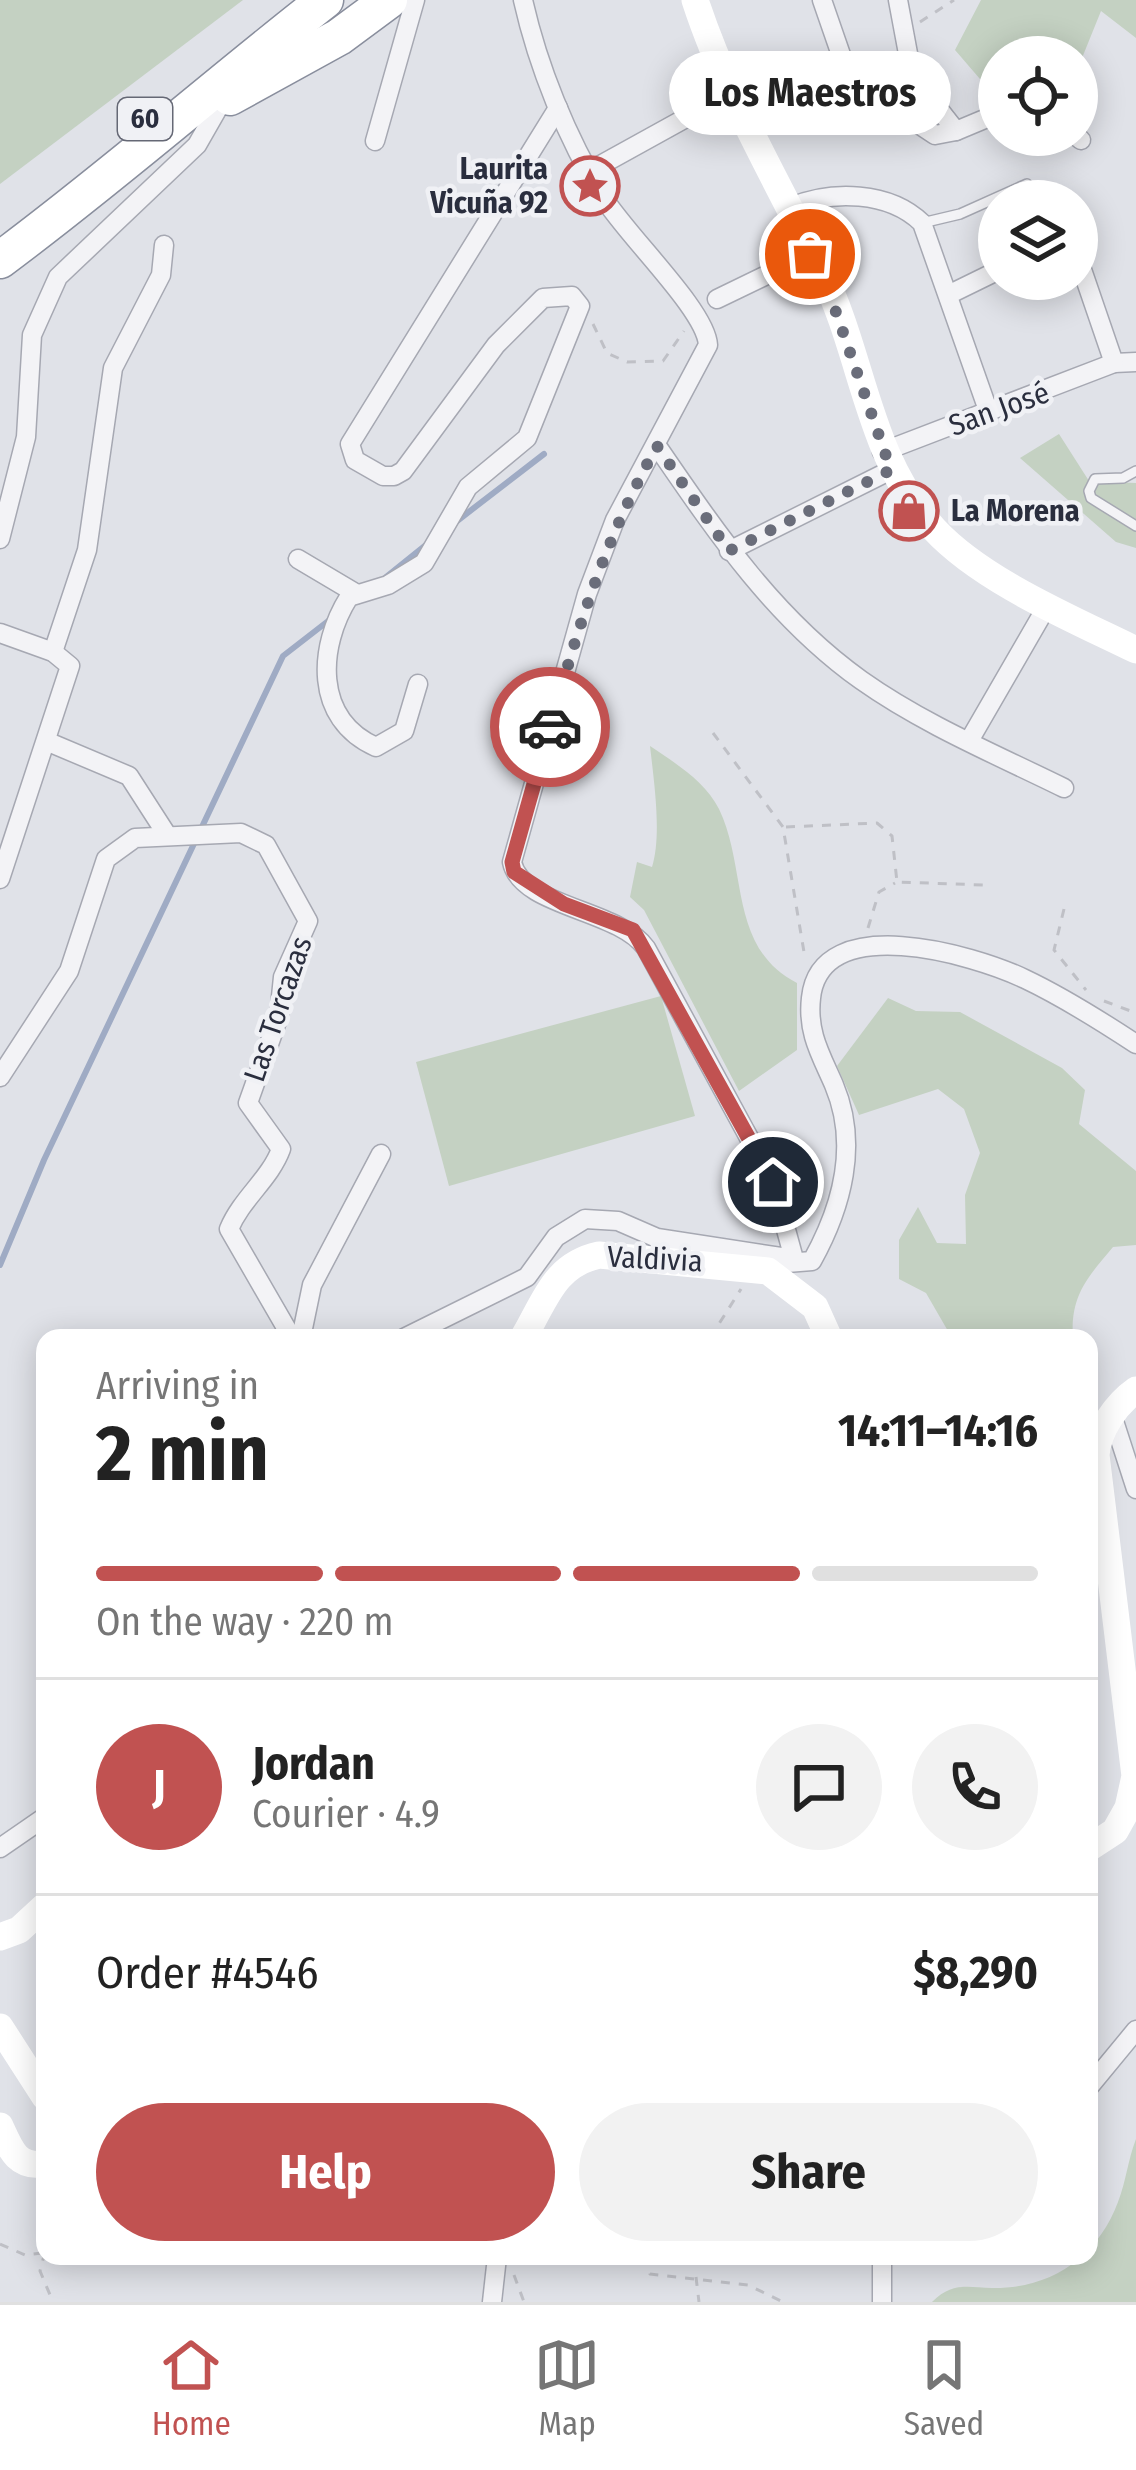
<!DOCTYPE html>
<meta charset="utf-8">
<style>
:root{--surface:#fff;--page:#f2f2f2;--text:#222;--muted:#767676;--line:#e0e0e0;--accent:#c15251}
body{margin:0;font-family:"Fira Sans Condensed",sans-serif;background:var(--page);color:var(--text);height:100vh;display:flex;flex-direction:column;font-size:45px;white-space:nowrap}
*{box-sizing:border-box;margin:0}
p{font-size:39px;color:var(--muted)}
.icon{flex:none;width:66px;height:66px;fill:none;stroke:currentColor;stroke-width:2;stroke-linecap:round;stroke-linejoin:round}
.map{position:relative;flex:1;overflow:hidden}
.panel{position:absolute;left:36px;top:1329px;width:1062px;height:936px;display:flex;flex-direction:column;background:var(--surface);border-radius:24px;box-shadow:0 6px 30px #0003}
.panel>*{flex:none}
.controls{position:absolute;left:978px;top:36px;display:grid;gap:24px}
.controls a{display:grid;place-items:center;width:120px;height:120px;border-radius:50%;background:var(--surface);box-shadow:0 6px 30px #0003;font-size:60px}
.pin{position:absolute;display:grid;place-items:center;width:102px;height:102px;color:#fff;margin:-51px;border:6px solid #fff;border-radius:50%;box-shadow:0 3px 12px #0007}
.courier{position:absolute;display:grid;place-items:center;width:120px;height:120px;margin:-60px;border:9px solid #c15251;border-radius:50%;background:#fff;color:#222;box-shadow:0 3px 15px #0007}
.bubble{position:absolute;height:84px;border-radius:42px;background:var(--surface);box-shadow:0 6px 30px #0003;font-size:39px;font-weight:700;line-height:84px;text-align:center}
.headline em{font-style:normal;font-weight:700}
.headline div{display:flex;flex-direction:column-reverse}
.headline{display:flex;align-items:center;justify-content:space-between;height:204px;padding:0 60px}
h1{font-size:78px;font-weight:700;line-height:90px}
.bar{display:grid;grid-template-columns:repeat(4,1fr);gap:18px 12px;align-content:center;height:144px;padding:0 60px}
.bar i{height:15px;border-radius:9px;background:var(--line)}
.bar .selected{background:var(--accent)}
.bar p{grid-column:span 4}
.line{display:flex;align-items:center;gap:30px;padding:0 60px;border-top:3px solid var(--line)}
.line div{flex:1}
.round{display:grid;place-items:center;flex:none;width:126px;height:126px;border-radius:63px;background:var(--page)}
.button{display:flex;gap:24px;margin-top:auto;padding:24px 60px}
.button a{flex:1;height:138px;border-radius:72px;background:var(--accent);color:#fff;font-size:48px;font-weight:700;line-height:138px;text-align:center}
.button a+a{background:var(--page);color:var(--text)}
.menu{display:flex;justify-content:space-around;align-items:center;height:168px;border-top:3px solid var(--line);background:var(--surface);font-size:33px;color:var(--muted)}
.menu a{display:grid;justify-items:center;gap:6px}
.menu .selected{color:var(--accent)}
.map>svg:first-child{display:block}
</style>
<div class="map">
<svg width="1136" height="2302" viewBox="0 0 1136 2302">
<rect width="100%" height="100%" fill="#e0e2e8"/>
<g fill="#c4d1c2">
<path d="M 0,0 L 243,0 L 0,184 Z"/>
<path d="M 981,0 L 1136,0 L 1136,38 L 1101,11 L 1082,58 L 999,57 L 999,75 L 980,79 L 955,50 Z"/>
<path d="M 1059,434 L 1089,481 L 1136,483 L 1136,548 L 1116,542 L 1020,458 Z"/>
<path d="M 650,746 C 675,763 705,781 719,809 C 748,869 728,948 797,983 L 797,1050 L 739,1091 L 644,910 L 630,897 L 637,862 L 652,867 C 662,835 654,782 650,746 Z"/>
<path d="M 661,996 L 695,1116 L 449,1186 L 416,1062 Z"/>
<path d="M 888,998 L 916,1011 L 960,1012 L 1062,1068 L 1085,1090 L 1079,1124 L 1136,1171 L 1136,1245 L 1113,1247 C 1087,1278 1070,1296 1073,1338 L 952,1338 L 926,1293 L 899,1279 L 899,1240 L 918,1207 L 937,1243 L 966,1244 L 965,1195 L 980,1153 L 964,1109 L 938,1089 L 859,1115 L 837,1066 Z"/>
<path d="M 1136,2139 L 1136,2302 L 932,2302 C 952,2282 966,2287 992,2288 C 1052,2289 1098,2256 1118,2202 C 1126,2182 1128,2159 1136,2139 Z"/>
</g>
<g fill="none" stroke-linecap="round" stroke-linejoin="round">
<g stroke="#9fabc4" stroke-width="6">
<path d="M 457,521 L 544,454"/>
<path d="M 386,577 L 427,544"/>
<path d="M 0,1265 L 44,1160 L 283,656 L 332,618"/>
</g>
<g stroke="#a6a8b2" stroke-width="12">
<g id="lane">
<path d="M 922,223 L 960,214 L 1027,184"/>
<path d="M 1136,471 L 1123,478 L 1095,479 L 1089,491 L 1091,498 L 1136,526"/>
</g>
</g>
<g stroke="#a6a8b2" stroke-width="21">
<g id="street">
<path d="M 822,0 L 849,78 L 935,135 L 956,131 L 912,75 L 898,0"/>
<path d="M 956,131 L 999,113"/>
<path d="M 1075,135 L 1081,140"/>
<path d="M 375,141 L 415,0"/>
<path d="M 588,172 L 731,93"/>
<path d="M 791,207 C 832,190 889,191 922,223 L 989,413"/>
<path d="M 1077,255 L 1114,363 L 1136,362"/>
<path d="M 950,294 L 999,270"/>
<path d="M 717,299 L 810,254"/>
<path d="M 657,446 C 716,532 774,618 861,680 C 923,724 997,755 1064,788"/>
<path d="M 882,452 L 1114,363"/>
<path d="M 0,539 L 26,437 L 32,335 L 58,277 L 197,145 L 221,103"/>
<path d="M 729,551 L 891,470"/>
<path d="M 298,559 L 357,594"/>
<path d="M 0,633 L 53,652 L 70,666 L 0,879"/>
<path d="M 53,652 L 87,550 L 113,368 L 161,275 L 164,245"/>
<path d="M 418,684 L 404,731 L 376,747 C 313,719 318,646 349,597 L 388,585 L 424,563 L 468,487 L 527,438 L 580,306 L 572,296 L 543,298 L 496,345 L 403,471 L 394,476 L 383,476 L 355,460 L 350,444 L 558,108"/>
<path d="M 46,741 L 129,776 L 167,835"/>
<path d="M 969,741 L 1047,606"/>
<path d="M 0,1077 L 69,971 L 106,859 L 135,838 L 241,833 L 266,845 L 308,921 L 283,977 L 279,1016 L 248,1103 L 281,1149 C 270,1179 242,1198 229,1229 L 292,1338"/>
<path d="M 787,1263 L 812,1261 C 842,1207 859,1144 834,1085 C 821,1055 807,1033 811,998 C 820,910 973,954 1025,979 C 1063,997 1101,1021 1136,1044"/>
<path d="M 301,1338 L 312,1285 L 381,1154"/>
<path d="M 404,1338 L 527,1277 L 556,1237 L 585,1219 L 618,1221 L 657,1238 L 794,1259 L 773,1182 L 646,948 C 618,909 521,907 512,862 L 587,594 L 615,520 L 708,345 C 706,310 627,236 603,197 C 567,138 538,67 523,0"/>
<path d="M 1113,1418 L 1136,1489"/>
<path d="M 0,1848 L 45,1817"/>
<path d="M 1089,2087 L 1136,2030"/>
<path d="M 882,2256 L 882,2302"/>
<path d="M 492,2302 L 497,2257"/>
</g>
</g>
<g stroke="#898e9d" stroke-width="39">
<g id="highway">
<path d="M 230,97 L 339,37 L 389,0"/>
<path d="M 0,260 C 112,177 216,85 325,0"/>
</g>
</g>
<g stroke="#bfc0c6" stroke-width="3" stroke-dasharray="9 9" stroke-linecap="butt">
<path d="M 920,22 L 954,0"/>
<path d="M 593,324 L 607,353 L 627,362 L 663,361 L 684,331"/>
<path d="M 713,733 L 783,827 L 805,958"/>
<path d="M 786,827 L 877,823 L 892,836 L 897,882 L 983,885"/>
<path d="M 1064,909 L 1054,950 L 1086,990"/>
<path d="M 868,928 L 879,892 L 895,883"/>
<path d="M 1104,1001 L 1136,1013"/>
<path d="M 710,1338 L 741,1289"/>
<path d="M 0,2244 L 25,2255 L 42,2253"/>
<path d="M 45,2252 L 40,2271 L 53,2302"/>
<path d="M 645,2256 L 650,2274 L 748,2285 L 783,2302"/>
<path d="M 514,2275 L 524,2302"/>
<path d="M 696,2277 L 699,2302"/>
</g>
<use href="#lane" stroke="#f3f3f6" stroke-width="9"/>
<use href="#street" stroke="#f3f3f6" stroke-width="18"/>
<g stroke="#fff" stroke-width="27">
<path d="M 695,0 C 726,95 778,183 822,272 C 864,358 867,455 934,529 C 982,581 1073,619 1136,650"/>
<path d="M 523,1338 C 545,1302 553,1265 599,1255 L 768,1271 L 815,1307 L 829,1338"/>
<path d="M 1089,1848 L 1115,1831 L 1128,1808 L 1135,1776 L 1096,1455 C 1098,1430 1116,1404 1136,1390"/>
<path d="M 0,1937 L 19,1930 L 45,1906"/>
<path d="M 0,2027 L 45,2097"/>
<path d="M 0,2126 C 10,2148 16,2168 45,2164"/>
</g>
<use href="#highway" stroke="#fff" stroke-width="36"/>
</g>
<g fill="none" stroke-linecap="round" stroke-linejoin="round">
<path stroke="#6a6d7a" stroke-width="12" stroke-dasharray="0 21.6" d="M 550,727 C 579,625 605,539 657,446 L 729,551 L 891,470 L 822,272 L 810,254"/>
<path stroke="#c15251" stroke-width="15" d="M 550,727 L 512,862 L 514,872 L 564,904 L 633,930 L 773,1182"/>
</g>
<defs>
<g id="sight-ring" transform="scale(3)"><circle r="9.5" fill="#f0f1f5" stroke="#c15251" stroke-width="1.5"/><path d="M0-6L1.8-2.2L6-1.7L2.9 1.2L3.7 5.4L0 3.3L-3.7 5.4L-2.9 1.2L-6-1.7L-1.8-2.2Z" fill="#c15251"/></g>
<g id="shop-ring" transform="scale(3)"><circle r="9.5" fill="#f0f1f5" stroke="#c15251" stroke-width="1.5"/><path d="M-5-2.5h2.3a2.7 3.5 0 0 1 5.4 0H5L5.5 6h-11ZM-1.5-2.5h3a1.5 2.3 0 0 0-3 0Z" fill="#c15251"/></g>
</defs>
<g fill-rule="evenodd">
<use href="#sight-ring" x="590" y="186"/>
<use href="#shop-ring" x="909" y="511"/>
</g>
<g text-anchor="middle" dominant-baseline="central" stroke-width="9" stroke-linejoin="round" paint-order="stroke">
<rect fill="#f0f1f5" stroke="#656875" stroke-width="3" x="118" y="98" width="54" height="42" rx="9"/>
<g font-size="27" font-weight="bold" fill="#2a2e3e">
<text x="145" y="119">60</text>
</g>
<g font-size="30" font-weight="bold" fill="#2a2e3e" stroke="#f0f1f5" text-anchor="end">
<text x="548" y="169">Laurita<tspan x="548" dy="34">Vicuña 92</tspan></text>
<text x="951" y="511" text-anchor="start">La Morena</text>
</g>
<g font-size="30" fill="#2a2e3e" stroke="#f0f1f5">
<text transform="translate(999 409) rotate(-20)">San José</text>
<text transform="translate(278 1009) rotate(-71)">Las Torcazas</text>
<text transform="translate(655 1259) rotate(3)">Valdivia</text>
</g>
</g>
</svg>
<div class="controls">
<a><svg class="icon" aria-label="locate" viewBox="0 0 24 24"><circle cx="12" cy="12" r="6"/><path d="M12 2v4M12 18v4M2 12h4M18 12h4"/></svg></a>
<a><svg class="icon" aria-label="layers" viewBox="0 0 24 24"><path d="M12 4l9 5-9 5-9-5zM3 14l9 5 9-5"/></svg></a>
</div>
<div class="pin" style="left:810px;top:254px;background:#ea580c"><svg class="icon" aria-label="bag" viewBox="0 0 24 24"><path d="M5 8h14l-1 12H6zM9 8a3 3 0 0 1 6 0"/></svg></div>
<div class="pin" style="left:773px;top:1182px;background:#1f2937"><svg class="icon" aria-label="home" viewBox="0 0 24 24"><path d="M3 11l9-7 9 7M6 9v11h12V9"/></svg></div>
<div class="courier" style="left:550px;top:727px"><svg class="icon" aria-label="car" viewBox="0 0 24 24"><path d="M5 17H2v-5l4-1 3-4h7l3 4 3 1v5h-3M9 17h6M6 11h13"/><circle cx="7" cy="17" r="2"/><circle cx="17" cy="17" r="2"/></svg></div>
<div class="bubble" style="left:669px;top:51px;width:282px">Los Maestros</div>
<section class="panel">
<div class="headline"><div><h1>2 min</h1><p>Arriving in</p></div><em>14:11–14:16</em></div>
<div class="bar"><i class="selected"></i><i class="selected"></i><i class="selected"></i><i></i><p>On the way · 220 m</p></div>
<div class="line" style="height:216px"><b class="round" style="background:var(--accent);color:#fff">J</b><div><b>Jordan</b><p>Courier · 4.9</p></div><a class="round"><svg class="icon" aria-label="chat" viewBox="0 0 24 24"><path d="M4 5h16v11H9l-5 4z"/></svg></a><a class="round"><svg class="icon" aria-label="phone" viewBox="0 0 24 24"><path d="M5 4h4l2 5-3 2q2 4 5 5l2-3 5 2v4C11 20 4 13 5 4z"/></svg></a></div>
<div class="line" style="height:156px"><div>Order #4546</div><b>$8,290</b></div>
<div class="button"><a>Help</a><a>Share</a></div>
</section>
</div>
<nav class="menu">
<a class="selected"><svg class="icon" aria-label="home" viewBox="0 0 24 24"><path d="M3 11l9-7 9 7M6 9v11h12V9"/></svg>Home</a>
<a><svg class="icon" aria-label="map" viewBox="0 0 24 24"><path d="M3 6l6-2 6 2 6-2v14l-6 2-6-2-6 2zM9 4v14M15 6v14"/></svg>Map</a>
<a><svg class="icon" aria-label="saved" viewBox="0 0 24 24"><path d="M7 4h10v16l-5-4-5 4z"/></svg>Saved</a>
</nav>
